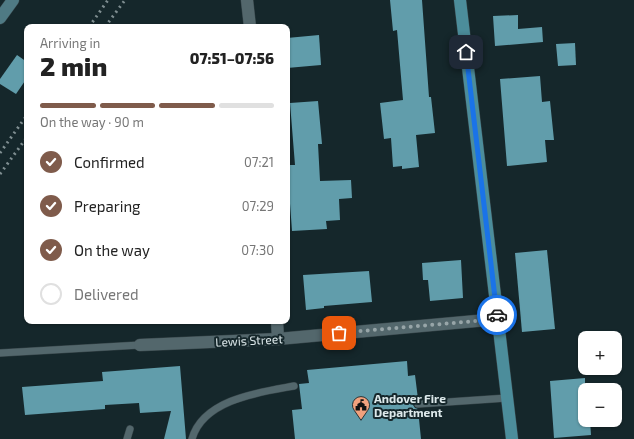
<!DOCTYPE html>
<meta charset="utf-8">
<style>
:root{--surface:#fff;--page:#f6f6f6;--text:#222;--muted:#767676;--line:#e0e0e0;--accent:#7f5b4b}
body{margin:0;font-family:"Exo 2",sans-serif;background:var(--page);color:var(--text);height:100vh;display:flex;flex-direction:column;font-size:15px;white-space:nowrap}
*{box-sizing:border-box;margin:0}
p{font-size:13px;color:var(--muted)}
.icon{flex:none;width:22px;height:22px;fill:none;stroke:currentColor;stroke-width:2;stroke-linecap:round;stroke-linejoin:round}
.map{position:relative;flex:1;overflow:hidden}
.sheet{position:absolute;left:24px;top:24px;width:266px;height:300px;display:flex;flex-direction:column;background:var(--surface);border-radius:8px;box-shadow:0 1px 3px #0004}
.sheet>*{flex:none}
.tools{position:absolute;left:578px;top:331px;display:grid;gap:8px}
.tools a{display:grid;place-items:center;width:44px;height:44px;border-radius:8px;background:var(--surface);box-shadow:0 1px 3px #0004;font-size:20px}
.pin{position:absolute;display:grid;place-items:center;width:34px;height:34px;color:#fff;margin:-17px;border-radius:8px;box-shadow:0 2px 6px #0006}
.courier{position:absolute;display:grid;place-items:center;width:40px;height:40px;margin:-20px;border:3px solid #1a73e8;border-radius:50%;background:#fff;color:#222;box-shadow:0 1px 5px #0007}
.headline em{font-style:normal;font-weight:800}
.headline div{display:flex;flex-direction:column-reverse}
.headline{display:flex;align-items:center;justify-content:space-between;height:68px;padding:0 16px}
h1{font-size:26px;font-weight:800;line-height:30px}
.bar{display:grid;grid-template-columns:repeat(4,1fr);gap:6px 4px;align-content:center;height:48px;padding:0 16px}
.bar i{height:5px;border-radius:3px;background:var(--line)}
.bar .on{background:var(--accent)}
.bar p{grid-column:span 4}
ol{padding:0 16px;list-style:none}
li{display:flex;align-items:center;gap:12px;height:44px}
li p{margin-inline-start:auto}
li .icon{padding:4px;border-radius:50%;background:var(--accent);color:#fff;stroke-width:4}
li:last-child{color:var(--muted)}
li i{width:22px;height:22px;border:2px solid var(--line);border-radius:50%}
.map>svg:first-child{display:block}
</style>
<div class="map">
<svg width="634" height="439" viewBox="0 0 634 439">
<rect width="100%" height="100%" fill="#15272b"/>
<g fill="#619dab">
<path d="M 390,0 L 422,0 L 429,97 L 431,97 L 435,133 L 416,135 L 419,167 L 402,169 L 402,166 L 393,167 L 391,138 L 384,139 L 380,103 L 403,100 L 397,30 L 393,31 Z"/>
<path d="M 518,15 L 518,29 L 542,27 L 543,42 L 495,46 L 493,16 Z"/>
<path d="M 319,35 L 321,65 L 287,68 L 287,38 Z"/>
<path d="M 575,43 L 576,65 L 558,66 L 556,44 Z"/>
<path d="M 17,55 L 27,62 L 27,78 L 16,94 L 0,84 L 0,79 Z"/>
<path d="M 540,76 L 542,102 L 550,101 L 554,140 L 545,140 L 547,162 L 507,166 L 500,79 Z"/>
<path d="M 318,101 L 322,144 L 318,144 L 320,181 L 351,180 L 352,198 L 339,199 L 340,220 L 326,221 L 327,229 L 292,231 L 289,190 L 287,190 L 287,165 L 295,165 L 290,103 Z"/>
<path d="M 547,250 L 555,329 L 522,332 L 515,253 Z"/>
<path d="M 461,260 L 463,298 L 430,301 L 428,280 L 423,280 L 422,263 Z"/>
<path d="M 369,271 L 372,302 L 324,306 L 324,308 L 306,310 L 303,275 Z"/>
<path d="M 407,361 L 408,376 L 415,375 L 418,399 L 414,401 L 413,405 L 415,408 L 418,409 L 421,439 L 295,439 L 292,410 L 302,409 L 299,384 L 309,383 L 307,370 Z"/>
<path d="M 180,366 L 186,439 L 164,439 L 171,411 L 140,413 L 139,403 L 105,405 L 105,409 L 25,415 L 22,387 L 103,381 L 102,372 Z"/>
<path d="M 585,378 L 585,420 L 590,420 L 591,435 L 554,438 L 550,381 Z"/>
</g>
<g fill="none" stroke-linecap="round" stroke-linejoin="round">
<g stroke="#364448" stroke-width="8">
<g id="lane">
<path d="M 0,353 L 140,345"/>
<path d="M 418,404 L 507,398"/>
<path d="M 127,439 L 130,429"/>
<path d="M 192,439 C 203,399 261,392 294,386"/>
</g>
</g>
<g stroke="#364448" stroke-width="13">
<g id="street">
<path d="M 247,0 L 250,27"/>
<path d="M 277,321 L 278,339"/>
<path d="M 140,345 L 278,339 L 498,319"/>
</g>
</g>
<g stroke="#364448" stroke-width="13">
<path id="secondary" d="M 0,18 L 13,0"/>
</g>
<g stroke="#364448" stroke-width="13">
<path id="primary" d="M 460,0 L 512,439"/>
</g>
<use href="#lane" stroke="#53676c" stroke-width="7"/>
<use href="#street" stroke="#53676c" stroke-width="12"/>
<use href="#secondary" stroke="#4f7a84" stroke-width="12"/>
<use href="#primary" stroke="#4c8d9b" stroke-width="12"/>
<g stroke="#7f8e91" stroke-width="3" stroke-dasharray="2 4" stroke-linecap="butt">
<path d="M 89,27 L 108,0"/>
<path d="M 105,27 L 125,0"/>
<path d="M 0,153 L 27,115"/>
<path d="M 0,174 L 27,137"/>
</g>
</g>
<g fill="none" stroke-linecap="round" stroke-linejoin="round">
<path stroke="#97a5a8" stroke-width="4" stroke-dasharray="0 7.2" d="M 339,333 L 498,319 L 497,315"/>
<path stroke="#1a73e8" stroke-width="5" d="M 466,52 L 497,315"/>
</g>
<defs>
<g id="civic-pin" transform="scale(0.9)"><path d="M0 17L-7.5 6A9.5 9.5 0 1 1 7.5 6Z" fill="#f1a17d" stroke="#15272b"/><path d="M-.6-6.5H3V-4.5H.6V-3L4-1V1h2V6H-6V1h2V-1L-.6-3ZM-1.2 2.5V6h2.4V2.5Z" fill="#111"/></g>
</defs>
<g fill-rule="evenodd">
<use href="#civic-pin" x="361" y="405"/>
</g>
<g text-anchor="middle" dominant-baseline="central" stroke-width="4" stroke-linejoin="round" paint-order="stroke">
<g font-size="12" fill="#dde9eb" stroke="#15272b">
<text transform="translate(249 340) rotate(-3)">Lewis Street</text>
</g>
<g font-size="12" font-weight="bold" fill="#dde9eb" stroke="#15272b" text-anchor="start">
<text x="374" y="398">Andover Fire<tspan x="374" dy="14">Department</tspan></text>
</g>
</g>
</svg>
<div class="tools">
<a>+</a>
<a>−</a>
</div>
<div class="pin" style="left:339px;top:333px;background:#ea580c"><svg class="icon" aria-label="bag" viewBox="0 0 24 24"><path d="M5 8h14l-1 12H6zM9 8a3 3 0 0 1 6 0"/></svg></div>
<div class="pin" style="left:466px;top:52px;background:#1f2937"><svg class="icon" aria-label="home" viewBox="0 0 24 24"><path d="M3 11l9-7 9 7M6 9v11h12V9"/></svg></div>
<div class="courier" style="left:497px;top:315px"><svg class="icon" aria-label="car" viewBox="0 0 24 24"><path d="M5 17H2v-5l4-1 3-4h7l3 4 3 1v5h-3M9 17h6M6 11h13"/><circle cx="7" cy="17" r="2"/><circle cx="17" cy="17" r="2"/></svg></div>
<section class="sheet">
<div class="headline"><div><h1>2 min</h1><p>Arriving in</p></div><em>07:51–07:56</em></div>
<div class="bar"><i class="on"></i><i class="on"></i><i class="on"></i><i></i><p>On the way · 90 m</p></div>
<ol>
<li><svg class="icon" aria-label="check" viewBox="0 0 24 24"><path d="M5 12l5 5 9-10"/></svg>Confirmed<p>07:21</p></li>
<li><svg class="icon" aria-label="check" viewBox="0 0 24 24"><path d="M5 12l5 5 9-10"/></svg>Preparing<p>07:29</p></li>
<li><svg class="icon" aria-label="check" viewBox="0 0 24 24"><path d="M5 12l5 5 9-10"/></svg>On the way<p>07:30</p></li>
<li><i></i>Delivered</li>
</ol>
</section>
</div>
